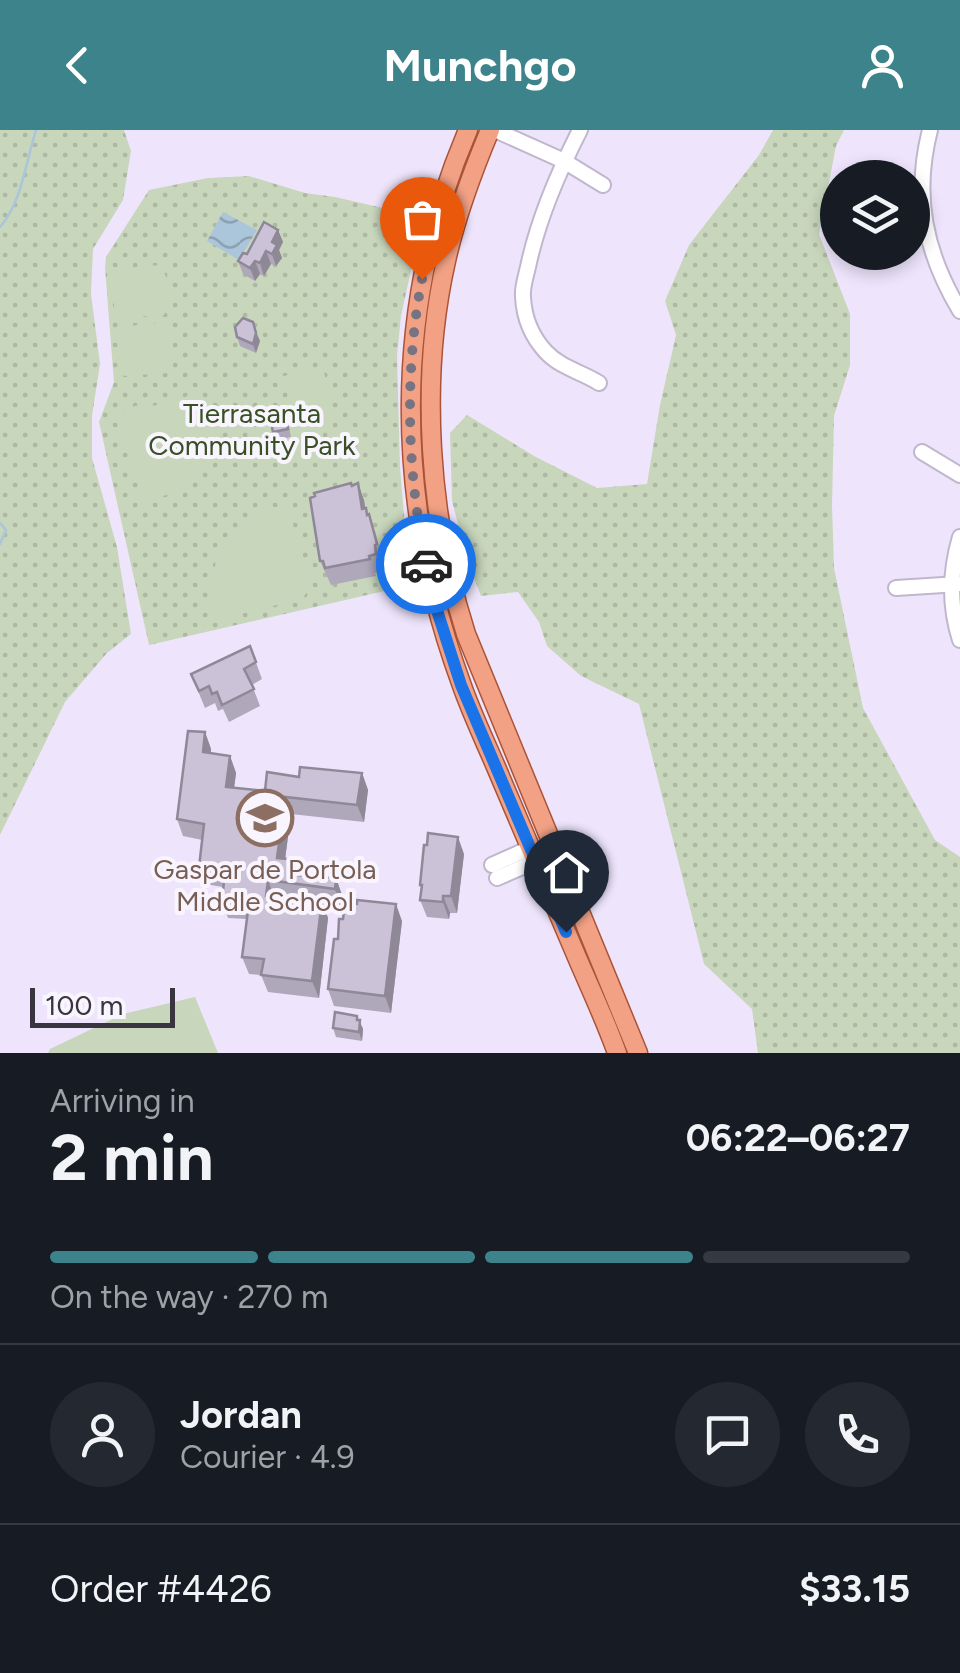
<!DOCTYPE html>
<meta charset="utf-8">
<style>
:root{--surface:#171b24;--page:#242831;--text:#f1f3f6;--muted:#9ea1a6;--line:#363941;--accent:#3c838b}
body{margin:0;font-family:Figtree,sans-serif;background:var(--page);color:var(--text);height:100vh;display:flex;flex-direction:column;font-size:38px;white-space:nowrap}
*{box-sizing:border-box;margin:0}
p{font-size:32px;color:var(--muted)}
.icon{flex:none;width:55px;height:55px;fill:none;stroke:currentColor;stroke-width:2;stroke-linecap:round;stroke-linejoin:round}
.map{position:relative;height:923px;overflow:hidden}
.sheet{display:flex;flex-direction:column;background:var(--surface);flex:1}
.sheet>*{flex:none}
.buttons{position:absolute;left:820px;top:30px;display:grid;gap:20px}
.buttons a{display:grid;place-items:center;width:110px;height:110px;border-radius:50%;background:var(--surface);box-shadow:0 5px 15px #0003;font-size:50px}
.scale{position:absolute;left:30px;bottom:25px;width:145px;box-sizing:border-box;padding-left:10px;border:5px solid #39353e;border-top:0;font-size:28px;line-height:35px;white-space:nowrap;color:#39353e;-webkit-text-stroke:8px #f9f5fe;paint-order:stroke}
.pin{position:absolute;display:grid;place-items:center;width:85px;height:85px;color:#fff;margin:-102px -42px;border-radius:50% 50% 50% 0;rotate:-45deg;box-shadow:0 0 10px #0007}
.pin .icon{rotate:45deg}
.courier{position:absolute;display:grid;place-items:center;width:100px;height:100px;margin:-50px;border:8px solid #1a73e8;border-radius:50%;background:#fff;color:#222;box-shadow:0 2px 12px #0007}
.head em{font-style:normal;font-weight:700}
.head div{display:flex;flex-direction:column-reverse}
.head{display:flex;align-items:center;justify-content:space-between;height:170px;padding:0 50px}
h1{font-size:65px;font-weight:700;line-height:75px}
.bar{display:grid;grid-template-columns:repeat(4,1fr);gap:15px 10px;align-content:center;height:120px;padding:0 50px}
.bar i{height:12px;border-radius:8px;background:var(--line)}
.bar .current{background:var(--accent)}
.bar p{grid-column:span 4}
.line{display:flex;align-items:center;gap:25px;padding:0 50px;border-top:2px solid var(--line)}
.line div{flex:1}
.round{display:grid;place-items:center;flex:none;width:105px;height:105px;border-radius:52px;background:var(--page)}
header{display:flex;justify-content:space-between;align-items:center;height:130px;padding:0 50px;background:var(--accent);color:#fff;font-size:45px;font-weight:700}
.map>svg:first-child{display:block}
</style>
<header><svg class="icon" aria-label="back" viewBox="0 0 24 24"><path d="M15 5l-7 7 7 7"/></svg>Munchgo<svg class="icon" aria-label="person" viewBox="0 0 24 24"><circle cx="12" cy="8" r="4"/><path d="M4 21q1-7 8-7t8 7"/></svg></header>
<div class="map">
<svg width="960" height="923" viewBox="0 0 960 923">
<defs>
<pattern id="grass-dots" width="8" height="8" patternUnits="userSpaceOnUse" patternTransform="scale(2.5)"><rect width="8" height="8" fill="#c8d6bc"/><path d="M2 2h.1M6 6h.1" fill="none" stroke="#adb8a3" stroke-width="1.8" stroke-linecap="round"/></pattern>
<pattern id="water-waves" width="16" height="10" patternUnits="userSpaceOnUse" patternTransform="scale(2.5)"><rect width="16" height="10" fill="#abc5da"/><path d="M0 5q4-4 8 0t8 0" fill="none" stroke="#8ca1b2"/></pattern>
</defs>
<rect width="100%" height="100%" fill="#eee5fc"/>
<g fill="url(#grass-dots)">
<path d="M 0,0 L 124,0 L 131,21 L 123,70 L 93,119 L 91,164 L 100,234 L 92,286 L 92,328 L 117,417 L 131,504 L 107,523 L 65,572 L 0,705 Z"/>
<path d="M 773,0 L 844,0 L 836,16 L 819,104 L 850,184 L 850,235 L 834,286 L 832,375 L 834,438 L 863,578 L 935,710 L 960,727 L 960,923 L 758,923 L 752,879 L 704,834 L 639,574 L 581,546 L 547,516 L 539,492 L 518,462 L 481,466 L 468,432 L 452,371 L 450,303 L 467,285 L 534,326 L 597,358 L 647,354 L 660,275 L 676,205 L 665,171 L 689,115 L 759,25 Z"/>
<path d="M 249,46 L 305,63 L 335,67 L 426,88 L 418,108 L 401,186 L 397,226 L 400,337 L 405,397 L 415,454 L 149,515 L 99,292 L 114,252 L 105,138 L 106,127 L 149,60 L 208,48 Z"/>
</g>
<g fill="#c8d6bc">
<path d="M 160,135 C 169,145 170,173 164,185 L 119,188 L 115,185 L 111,144 L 115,139 Z"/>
<path d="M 166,192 L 169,197 L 173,237 L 169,243 L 124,246 L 120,242 L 117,202 L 120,197 Z"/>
<path d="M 323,238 L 335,288 L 295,296 L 283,246 Z"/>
<path d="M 199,263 C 222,324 211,358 143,371 L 127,320 L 125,320 L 119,291 L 127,278 L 148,273 L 149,277 Z"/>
<path d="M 288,375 L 303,432 L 306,432 L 312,455 L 302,469 L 215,490 C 202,434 228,382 288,375 Z"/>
<path d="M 195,867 L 218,923 L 48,923 L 50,919 L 123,884 Z"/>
</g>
<path fill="url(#water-waves)" d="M 223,82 L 257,100 L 239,130 L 207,111 Z"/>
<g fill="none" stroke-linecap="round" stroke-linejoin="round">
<g stroke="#abc5da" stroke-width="2.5">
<path d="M 0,97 C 22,72 26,31 36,0"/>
<path d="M 0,393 L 6,400 L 0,414"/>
</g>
<g stroke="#c0b7cd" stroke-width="18">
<g id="minor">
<path d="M 495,0 L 564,31 L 603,55"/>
<path d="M 580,0 C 558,43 538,89 528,137 C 526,146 522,157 523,167 C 524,187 532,207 546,222 C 561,238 582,242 599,253"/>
<path d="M 930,0 C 913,66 925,122 960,181"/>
<path d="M 922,322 L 960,345"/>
<path d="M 960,407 C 950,441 949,476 960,510"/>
<path d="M 896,458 L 959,454"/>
<path d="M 492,735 L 521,722 L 532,723 L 551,715"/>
<path d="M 497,748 L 527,735 L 532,723"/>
</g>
</g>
<g stroke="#ab5337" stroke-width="21">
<g id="major">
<path d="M 468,0 C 391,179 395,372 461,553 C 471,582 484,609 496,637 C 523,702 551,767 579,832 C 592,862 606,892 617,923"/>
<path d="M 490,0 C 472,43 456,86 446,131 C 419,250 429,389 466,504 L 638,923"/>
</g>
</g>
<use href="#minor" stroke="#fff" stroke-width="14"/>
<use href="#major" stroke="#f2a185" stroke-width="18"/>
</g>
<g fill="#afa7ba">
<path d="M 278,100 L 283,112 L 279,120 L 282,128 L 276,136 L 271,134 L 264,146 L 260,144 L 255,151 L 243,144 L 238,131 Z"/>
<path d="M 253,192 L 260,211 L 256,223 L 240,216 L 237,207 Z"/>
<path d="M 289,297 L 291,307 L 276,310 L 273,302 Z"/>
<path d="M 352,356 L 364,370 L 365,379 L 375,401 L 383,431 L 381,432 L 382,441 L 375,443 L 376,446 L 331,455 L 320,431 Z"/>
<path d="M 250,516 L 262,549 L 252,555 L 260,576 L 229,592 L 223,579 L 218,581 L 215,573 L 205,578 L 191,544 Z"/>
<path d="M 205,602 L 211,619 L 211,623 L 230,626 L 236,643 L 234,658 L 265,661 L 299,647 L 362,643 L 368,660 L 364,692 L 291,684 L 285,729 L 305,745 L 336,748 L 342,765 L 341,776 L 322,773 L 328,788 L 319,868 L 268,862 L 261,845 L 249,844 L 242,827 L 247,789 L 228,788 L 222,771 L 223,757 L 205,754 L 199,737 L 202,710 L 183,706 L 177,689 Z"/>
<path d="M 464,724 L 457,783 L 450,783 L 449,789 L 427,787 L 420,770 L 422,760 L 420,755 Z"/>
<path d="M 402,791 L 391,883 L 334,876 L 328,859 Z"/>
<path d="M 359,890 L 363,899 L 362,911 L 336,907 L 333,898 Z"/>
</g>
<g fill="#8e8897">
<path d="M 278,100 L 283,112 L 279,120 L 282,128 L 276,136 L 272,124 L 272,112 Z"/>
<path d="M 266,121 L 271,134 L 264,146 L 260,133 Z"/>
<path d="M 255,131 L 260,144 L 255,151 L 250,138 Z"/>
<path d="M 256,203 L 260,211 L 256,223 L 253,214 Z"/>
<path d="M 358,353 L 364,370 L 368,396 L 362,379 Z"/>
<path d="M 205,602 L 211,619 L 209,639 L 203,622 Z"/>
<path d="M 230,626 L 236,643 L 232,674 L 226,657 Z"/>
<path d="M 362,643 L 368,660 L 364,692 L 357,675 Z"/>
<path d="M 285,667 L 291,684 L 283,745 L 277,728 Z"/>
<path d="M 458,707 L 464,724 L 457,783 L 451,766 Z"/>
<path d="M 299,730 L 305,747 L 297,745 Z"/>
<path d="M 336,748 L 342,765 L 341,776 L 335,759 Z"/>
<path d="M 268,750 L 274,767 L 266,766 Z"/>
<path d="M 443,766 L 450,783 L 449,789 L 443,772 Z"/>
<path d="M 322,771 L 328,788 L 319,868 L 312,851 Z"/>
<path d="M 396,774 L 402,791 L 391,883 L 385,866 Z"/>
<path d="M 357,886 L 363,899 L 362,911 L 359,902 Z"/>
</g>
<g fill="#cbc2d8" stroke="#8e8897" stroke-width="2.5">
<path d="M 264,92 L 278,100 L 272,112 L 277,115 L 272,124 L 266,121 L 260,133 L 255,131 L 250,138 L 238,131 L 243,123 L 247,124 Z"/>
<path d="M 243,188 L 253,192 L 256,203 L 253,214 L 237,207 L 235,197 Z"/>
<path d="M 286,288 L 288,299 L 273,302 L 271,292 Z"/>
<path d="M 351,353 L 352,356 L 358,353 L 362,379 L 366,378 L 367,385 L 369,384 L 377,414 L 375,415 L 376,424 L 369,426 L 370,429 L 325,438 L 323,431 L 320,431 L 310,368 L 315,366 L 314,363 Z"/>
<path d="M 250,516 L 256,532 L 244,539 L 254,559 L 222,575 L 217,562 L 212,564 L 209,556 L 199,561 L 191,544 Z"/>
<path d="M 188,601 L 205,602 L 203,622 L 230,626 L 226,657 L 265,661 L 267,642 L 299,647 L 300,637 L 362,643 L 357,675 L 285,667 L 277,728 L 299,730 L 297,745 L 336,748 L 335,759 L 268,750 L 266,766 L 322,771 L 312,851 L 261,845 L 264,829 L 242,827 L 249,773 L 222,771 L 225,741 L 199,737 L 204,694 L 177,689 Z"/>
<path d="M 428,703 L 458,707 L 451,766 L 443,766 L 443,772 L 420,770 L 422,755 L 420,755 L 424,715 L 427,715 Z"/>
<path d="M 357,770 L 396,774 L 385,866 L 328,859 L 334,809 L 338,809 L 339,789 L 343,789 L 345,773 L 357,774 Z"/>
<path d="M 335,882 L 357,886 L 357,890 L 360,890 L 359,902 L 333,898 Z"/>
</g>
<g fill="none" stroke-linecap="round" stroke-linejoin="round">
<path stroke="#787380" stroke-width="10" stroke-dasharray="0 18" d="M 422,149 C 404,242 407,342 426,434"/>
<path stroke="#1a73e8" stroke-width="12" d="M 426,434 L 433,468 L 461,555 L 566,802"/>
</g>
<defs>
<g id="school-ring" transform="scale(2.875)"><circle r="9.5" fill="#f9f5fe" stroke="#8d6e63" stroke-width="1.5"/><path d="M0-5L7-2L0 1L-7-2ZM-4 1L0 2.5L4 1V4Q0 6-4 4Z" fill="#8d6e63"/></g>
</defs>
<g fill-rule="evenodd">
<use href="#school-ring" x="265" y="688"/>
</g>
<g text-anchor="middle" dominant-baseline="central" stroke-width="8" stroke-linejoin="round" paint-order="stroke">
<g font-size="28" fill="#394f24" stroke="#f9f5fe">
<text x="252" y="283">Tierrasanta<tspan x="252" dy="32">Community Park</tspan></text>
</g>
<g font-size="28" fill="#785e54" stroke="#f9f5fe">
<text x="265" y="739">Gaspar de Portola<tspan x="265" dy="32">Middle School</tspan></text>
</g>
</g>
</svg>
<div class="buttons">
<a><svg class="icon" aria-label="layers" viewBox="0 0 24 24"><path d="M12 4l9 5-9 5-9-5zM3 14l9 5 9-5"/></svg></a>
</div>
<div class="scale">100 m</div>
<div class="pin" style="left:422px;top:149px;background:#ea580c"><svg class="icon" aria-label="bag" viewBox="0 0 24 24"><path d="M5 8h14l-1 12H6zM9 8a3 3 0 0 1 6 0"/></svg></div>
<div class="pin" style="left:566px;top:802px;background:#1f2937"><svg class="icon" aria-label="home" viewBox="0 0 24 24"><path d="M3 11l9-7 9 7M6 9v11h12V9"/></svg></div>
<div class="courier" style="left:426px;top:434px"><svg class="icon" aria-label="car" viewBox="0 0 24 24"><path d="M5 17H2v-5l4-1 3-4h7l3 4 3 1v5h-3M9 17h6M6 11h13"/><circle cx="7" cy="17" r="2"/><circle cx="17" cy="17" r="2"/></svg></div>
</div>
<section class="sheet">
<div class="head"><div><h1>2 min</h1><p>Arriving in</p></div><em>06:22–06:27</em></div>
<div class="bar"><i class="current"></i><i class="current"></i><i class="current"></i><i></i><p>On the way · 270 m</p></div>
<div class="line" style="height:180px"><a class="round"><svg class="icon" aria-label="person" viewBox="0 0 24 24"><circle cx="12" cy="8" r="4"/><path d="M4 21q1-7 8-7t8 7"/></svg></a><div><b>Jordan</b><p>Courier · 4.9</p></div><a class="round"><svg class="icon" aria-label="chat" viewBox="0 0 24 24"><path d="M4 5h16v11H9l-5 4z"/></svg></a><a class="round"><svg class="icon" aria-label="phone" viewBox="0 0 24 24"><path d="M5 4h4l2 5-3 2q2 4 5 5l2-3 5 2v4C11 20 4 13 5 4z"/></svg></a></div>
<div class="line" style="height:130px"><div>Order #4426</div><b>$33.15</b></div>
</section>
